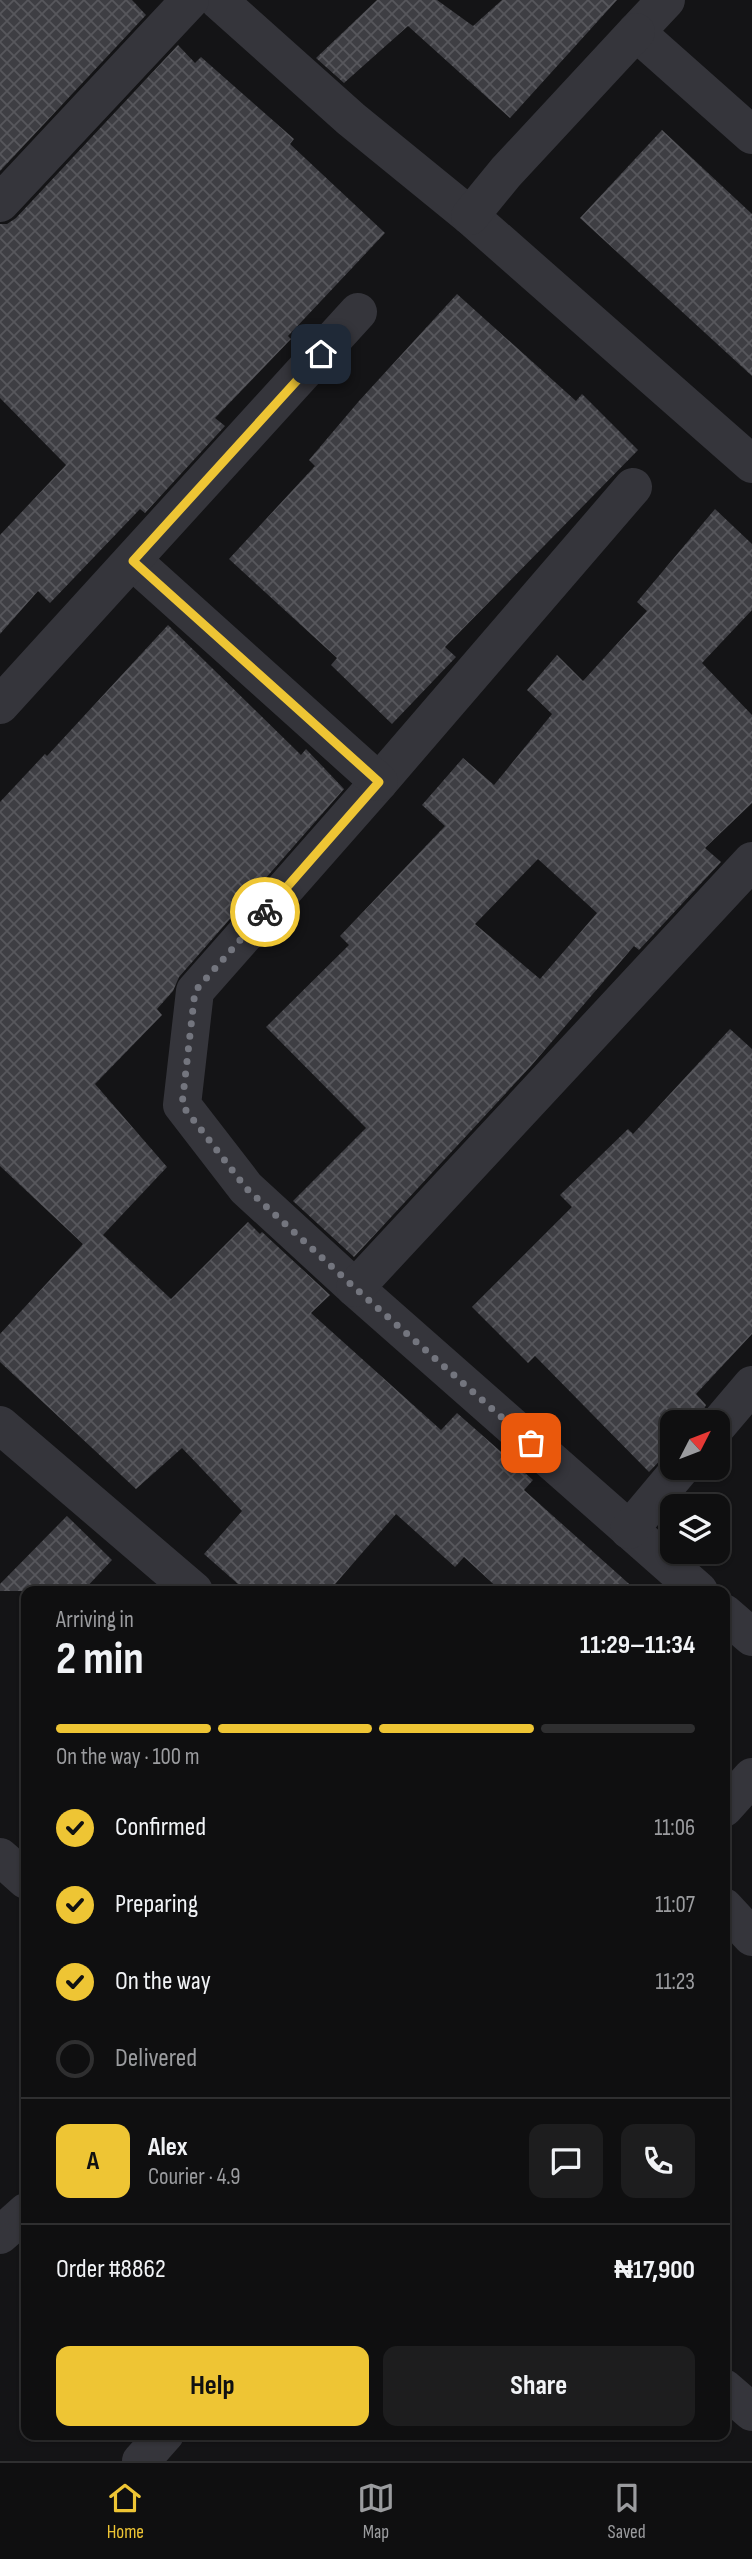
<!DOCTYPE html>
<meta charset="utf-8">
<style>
:root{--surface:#0f0f10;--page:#1d1d1e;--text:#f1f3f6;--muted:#9b9c9f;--line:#2f2f30;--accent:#eec534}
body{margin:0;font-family:"Sofia Sans Condensed",sans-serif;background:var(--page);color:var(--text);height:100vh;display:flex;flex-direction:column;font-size:26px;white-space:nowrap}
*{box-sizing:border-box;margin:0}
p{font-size:23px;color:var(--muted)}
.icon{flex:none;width:38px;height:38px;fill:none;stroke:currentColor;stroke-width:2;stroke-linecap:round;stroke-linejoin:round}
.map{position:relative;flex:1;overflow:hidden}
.sheet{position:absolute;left:21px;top:1586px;width:709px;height:854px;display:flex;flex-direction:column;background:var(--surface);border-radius:14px;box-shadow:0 2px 5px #0004,0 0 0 2px var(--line)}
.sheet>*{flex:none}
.needle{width:46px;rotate:48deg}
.tools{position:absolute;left:660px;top:1410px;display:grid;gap:14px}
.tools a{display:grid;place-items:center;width:70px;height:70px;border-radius:14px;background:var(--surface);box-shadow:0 2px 5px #0004,0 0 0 2px var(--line);font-size:35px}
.pin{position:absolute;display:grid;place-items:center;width:60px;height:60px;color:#fff;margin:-30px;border-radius:14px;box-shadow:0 4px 10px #0006}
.courier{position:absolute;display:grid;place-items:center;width:70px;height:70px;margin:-35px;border:5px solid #eec534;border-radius:50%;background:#fff;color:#222;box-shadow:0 2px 9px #0007}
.headline em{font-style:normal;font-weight:700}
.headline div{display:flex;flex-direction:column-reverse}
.headline{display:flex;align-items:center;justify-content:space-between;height:119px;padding:0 35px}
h1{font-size:46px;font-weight:700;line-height:52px}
.bar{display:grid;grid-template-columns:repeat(4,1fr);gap:10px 7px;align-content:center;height:84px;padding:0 35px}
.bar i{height:9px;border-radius:5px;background:var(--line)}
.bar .selected{background:var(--accent)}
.bar p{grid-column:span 4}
.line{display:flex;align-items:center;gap:18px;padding:0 35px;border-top:2px solid var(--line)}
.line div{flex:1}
.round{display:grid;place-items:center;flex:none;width:74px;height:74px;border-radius:14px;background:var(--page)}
ol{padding:0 35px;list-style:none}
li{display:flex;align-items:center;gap:21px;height:77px}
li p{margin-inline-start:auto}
li .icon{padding:7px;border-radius:50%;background:var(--accent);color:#111;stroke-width:4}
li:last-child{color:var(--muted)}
li i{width:38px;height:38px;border:4px solid var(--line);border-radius:50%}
.button{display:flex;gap:14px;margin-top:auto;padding:14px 35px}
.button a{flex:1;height:80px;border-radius:14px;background:var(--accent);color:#111;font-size:28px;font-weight:700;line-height:80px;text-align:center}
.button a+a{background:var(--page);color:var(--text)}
.menu{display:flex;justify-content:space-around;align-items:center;height:98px;border-top:2px solid var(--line);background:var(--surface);font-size:19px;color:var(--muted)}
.menu a{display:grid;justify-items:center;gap:4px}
.menu .selected{color:var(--accent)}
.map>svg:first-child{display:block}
</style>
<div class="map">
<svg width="752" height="2461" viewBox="0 0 752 2461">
<defs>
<pattern id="building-cross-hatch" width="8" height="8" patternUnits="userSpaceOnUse" patternTransform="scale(1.75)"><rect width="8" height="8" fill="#3e3e43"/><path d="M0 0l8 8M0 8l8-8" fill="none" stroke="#57575c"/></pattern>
</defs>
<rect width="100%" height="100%" fill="#141416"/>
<g fill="url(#building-cross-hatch)" fill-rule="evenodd">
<path d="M 0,0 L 132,0 L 146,15 L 0,171 Z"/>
<path d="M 377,0 L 437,0 L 473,26 L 502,0 L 617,0 L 510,118 L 408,26 L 344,83 L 316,58 Z"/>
<path d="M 178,45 L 195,63 L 201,57 L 294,139 L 290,144 L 385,233 L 288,336 L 291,339 L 215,418 L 225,426 L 145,513 L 140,509 L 50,603 L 38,591 L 0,634 L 0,535 L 66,465 L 0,398 L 0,224 L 7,224 L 16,218 Z"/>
<path d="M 662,130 L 752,214 L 752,376 L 580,218 Z"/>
<path d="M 457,294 L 576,401 L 582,394 L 638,450 L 445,647 L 456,657 L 392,724 L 331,665 L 337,658 L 229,559 L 315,466 L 309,460 L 359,401 Z"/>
<path d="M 715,509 L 752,544 L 752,610 L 702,663 L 752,715 L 752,803 L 705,848 L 721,862 L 639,950 L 634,946 L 531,1066 L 354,1257 L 293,1201 L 366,1128 L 266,1027 L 349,945 L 340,936 L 445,826 L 422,805 L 463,758 L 494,785 L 552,714 L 527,690 L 557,655 L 583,681 L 647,611 L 637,602 ZM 538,859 L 597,913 L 540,979 L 475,924 Z"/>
<path d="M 168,625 L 301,755 L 306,749 L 344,789 L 179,977 L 173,991 L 157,1009 L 162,1015 L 95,1084 L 167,1167 L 103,1235 L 171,1299 L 248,1222 L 260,1234 L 262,1232 L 330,1295 L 311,1313 L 441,1430 L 457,1413 L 533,1480 L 524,1490 L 637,1591 L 501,1591 L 464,1557 L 455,1567 L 396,1514 L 329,1591 L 246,1591 L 204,1554 L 242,1511 L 182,1448 L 136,1489 L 0,1362 L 0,1334 L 83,1244 L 0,1166 L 0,802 L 45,754 L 47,756 Z"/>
<path d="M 730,1029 L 752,1049 L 752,1334 L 696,1394 L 706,1405 L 697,1423 L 672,1423 L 672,1448 L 649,1472 L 535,1356 L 528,1363 L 472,1307 L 572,1207 L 560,1195 L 628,1129 L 633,1134 Z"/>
<path d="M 67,1516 L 112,1560 L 83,1591 L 0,1591 L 0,1584 Z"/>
</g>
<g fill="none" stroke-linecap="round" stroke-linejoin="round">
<g stroke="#35353b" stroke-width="38">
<path d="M 218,0 L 351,119 L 470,216 L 752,464"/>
<path d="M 666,0 L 636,32 L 752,135"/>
<path d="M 0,203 L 190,0"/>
<path d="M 470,216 L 506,172 L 636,32"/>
<path d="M 633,487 L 379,782 L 195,991 L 182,1105 L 246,1188 L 355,1288 L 699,1591"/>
<path d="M 133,561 L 379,782"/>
<path d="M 0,705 L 358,312"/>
<path d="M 355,1288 L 752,861"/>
<path d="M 0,1425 L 194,1591"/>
<path d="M 718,1425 L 752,1385"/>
<path d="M 629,1530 L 681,1468"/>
<path d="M 724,1613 L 752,1637"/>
<path d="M 724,1808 L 752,1777"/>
<path d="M 0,1857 L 26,1880"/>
<path d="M 724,1907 L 752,1937"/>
<path d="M 0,2235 L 26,2212"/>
<path d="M 724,2388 L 752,2412"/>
<path d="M 141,2461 L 165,2434"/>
</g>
</g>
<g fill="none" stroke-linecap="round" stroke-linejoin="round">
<path stroke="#73757e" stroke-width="7" stroke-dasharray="0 12.6" d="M 265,912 L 195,991 L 182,1105 L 246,1188 L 355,1288 L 531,1443"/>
<path stroke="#eec534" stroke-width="9" d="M 265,912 L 379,782 L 133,561 L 321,354"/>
</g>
</svg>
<div class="tools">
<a><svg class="needle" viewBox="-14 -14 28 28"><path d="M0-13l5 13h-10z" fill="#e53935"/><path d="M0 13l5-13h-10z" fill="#9b9c9f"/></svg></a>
<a><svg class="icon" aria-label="layers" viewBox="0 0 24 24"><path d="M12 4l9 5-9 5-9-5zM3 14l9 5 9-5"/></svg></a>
</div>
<div class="pin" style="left:531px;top:1443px;background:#ea580c"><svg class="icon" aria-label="bag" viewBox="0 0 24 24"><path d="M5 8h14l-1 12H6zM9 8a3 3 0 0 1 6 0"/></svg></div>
<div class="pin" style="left:321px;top:354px;background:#1f2937"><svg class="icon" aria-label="home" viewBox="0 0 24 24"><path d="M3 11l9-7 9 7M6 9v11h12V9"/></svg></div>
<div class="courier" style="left:265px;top:912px"><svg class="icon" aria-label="bike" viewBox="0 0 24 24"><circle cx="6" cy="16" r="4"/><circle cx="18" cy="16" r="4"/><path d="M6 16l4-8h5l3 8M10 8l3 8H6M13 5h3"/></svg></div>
<section class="sheet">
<div class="headline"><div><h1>2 min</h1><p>Arriving in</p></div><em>11:29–11:34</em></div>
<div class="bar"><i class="selected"></i><i class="selected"></i><i class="selected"></i><i></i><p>On the way · 100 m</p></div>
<ol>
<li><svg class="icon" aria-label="check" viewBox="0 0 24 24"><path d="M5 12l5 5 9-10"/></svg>Confirmed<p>11:06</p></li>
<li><svg class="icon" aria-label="check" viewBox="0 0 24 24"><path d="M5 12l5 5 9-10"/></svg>Preparing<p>11:07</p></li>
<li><svg class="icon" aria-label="check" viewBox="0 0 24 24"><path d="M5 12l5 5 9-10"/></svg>On the way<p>11:23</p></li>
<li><i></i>Delivered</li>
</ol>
<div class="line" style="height:126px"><b class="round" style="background:var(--accent);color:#111">A</b><div><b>Alex</b><p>Courier · 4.9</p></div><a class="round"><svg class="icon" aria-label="chat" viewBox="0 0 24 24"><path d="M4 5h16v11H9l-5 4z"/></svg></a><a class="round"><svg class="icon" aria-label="phone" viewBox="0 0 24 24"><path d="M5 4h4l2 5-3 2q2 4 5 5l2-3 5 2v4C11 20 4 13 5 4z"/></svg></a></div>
<div class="line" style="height:91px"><div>Order #8862</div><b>₦17,900</b></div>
<div class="button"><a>Help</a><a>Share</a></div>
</section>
</div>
<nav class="menu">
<a class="selected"><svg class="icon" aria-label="home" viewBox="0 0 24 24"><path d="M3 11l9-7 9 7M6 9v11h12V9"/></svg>Home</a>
<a><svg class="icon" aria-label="map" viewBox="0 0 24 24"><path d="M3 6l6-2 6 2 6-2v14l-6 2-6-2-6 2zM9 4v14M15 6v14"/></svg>Map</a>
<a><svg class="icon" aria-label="saved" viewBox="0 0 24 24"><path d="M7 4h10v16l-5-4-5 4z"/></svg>Saved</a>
</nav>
